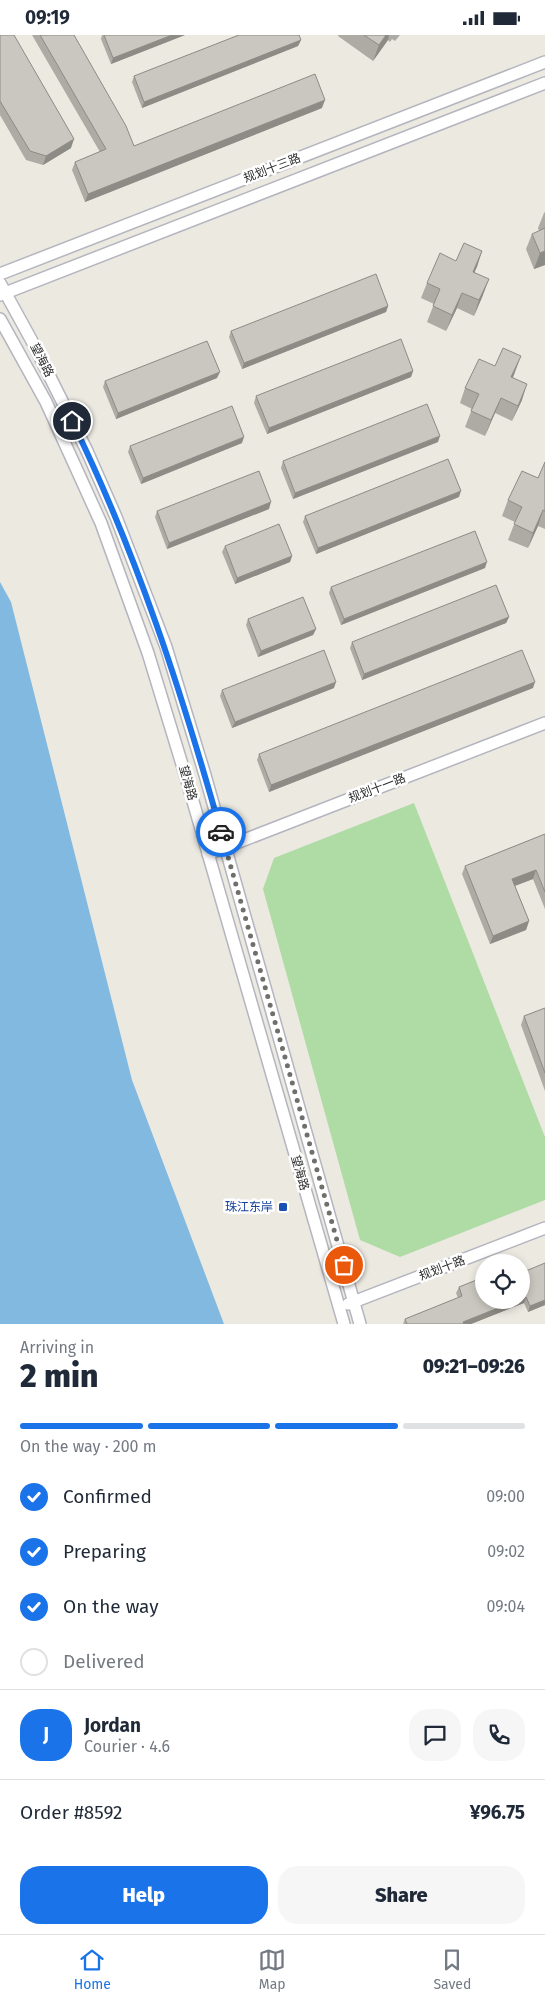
<!DOCTYPE html>
<meta charset="utf-8">
<style>
:root{--surface:#fff;--page:#f6f6f7;--text:#1f2937;--muted:#747a83;--line:#e0e1e3;--accent:#1a73e8}
body{margin:0;font-family:"Fira Sans","Noto Sans SC",sans-serif;background:var(--page);color:var(--text);height:100vh;display:flex;flex-direction:column;font-size:19px;white-space:nowrap}
*{box-sizing:border-box;margin:0}
p{font-size:16px;color:var(--muted)}
.icon{flex:none;width:28px;height:28px;fill:none;stroke:currentColor;stroke-width:2;stroke-linecap:round;stroke-linejoin:round}
.map{position:relative;height:1289px;overflow:hidden}
.drawer{display:flex;flex-direction:column;background:var(--surface);flex:1}
.drawer>*{flex:none}
.tools{position:absolute;left:475px;top:1219px;display:grid;gap:10px}
.tools a{display:grid;place-items:center;width:55px;height:55px;border-radius:50%;background:var(--surface);box-shadow:0 2px 8px #0003;font-size:25px}
.pin{position:absolute;display:grid;place-items:center;width:42px;height:42px;color:#fff;margin:-21px;border:2px solid #fff;border-radius:50%;box-shadow:0 1px 5px #0007}
.courier{position:absolute;display:grid;place-items:center;width:50px;height:50px;margin:-25px;border:4px solid #1a73e8;border-radius:50%;background:#fff;color:#222;box-shadow:0 1px 6px #0007}
.headline em{font-style:normal;font-weight:800}
.headline div{display:flex;flex-direction:column-reverse}
.headline{display:flex;align-items:center;justify-content:space-between;height:85px;padding:0 20px}
h1{font-size:32px;font-weight:800;line-height:38px}
.bar{display:grid;grid-template-columns:repeat(4,1fr);gap:8px 5px;align-content:center;height:60px;padding:0 20px}
.bar i{height:6px;border-radius:4px;background:var(--line)}
.bar .active{background:var(--accent)}
.bar p{grid-column:span 4}
.line{display:flex;align-items:center;gap:12px;padding:0 20px;border-top:1px solid var(--line)}
.line div{flex:1}
.round{display:grid;place-items:center;flex:none;width:52px;height:52px;border-radius:20px;background:var(--page)}
ol{padding:0 20px;list-style:none}
li{display:flex;align-items:center;gap:15px;height:55px}
li p{margin-inline-start:auto}
li .icon{padding:5px;border-radius:50%;background:var(--accent);color:#fff;stroke-width:4}
li:last-child{color:var(--muted)}
li i{width:28px;height:28px;border:2px solid var(--line);border-radius:50%}
.button{display:flex;gap:10px;margin-top:auto;padding:10px 20px}
.button a{flex:1;height:58px;border-radius:20px;background:var(--accent);color:#fff;font-size:20px;font-weight:800;line-height:58px;text-align:center}
.button a+a{background:var(--page);color:var(--text)}
.status{display:flex;justify-content:space-between;align-items:center;height:35px;padding:0 25px;background:var(--surface);direction:ltr}
.status svg{height:14px;fill:currentColor}
.dock{display:flex;justify-content:space-around;align-items:center;height:70px;border-top:1px solid var(--line);background:var(--surface);font-size:14px;color:var(--muted)}
.dock a{display:grid;justify-items:center;gap:2px}
.dock .active{color:var(--accent)}
.map>svg:first-child{display:block}
</style>
<div class="status"><b>09:19</b><svg viewBox="0 0 49 12"><path d="M0 12V9h3v3zM5 12V6h3v6zM10 12V3h3v9zM15 12V0h3v12zM26 1h20v11H26zM47 4h2v5h-2z"/></svg></div>
<div class="map">
<svg width="545" height="1289" viewBox="0 0 545 1289">
<rect width="100%" height="100%" fill="#ece9e1"/>
<path fill="#afdba5" d="M 414,768 L 545,1102 L 545,1165 L 400,1222 L 360,1205 L 263,854 L 274,823 Z"/>
<path fill="#82b9e0" d="M 0,547 L 11,567 L 132,1045 L 224,1289 L 0,1289 Z"/>
<g fill="none" stroke-linecap="round" stroke-linejoin="round">
<g stroke="#b4b5bf" stroke-width="14">
<g id="minor">
<path d="M 0,239 L 545,27"/>
<path d="M 0,248 L 33,308 L 87,416 L 116,482 L 166,612 L 205,740 L 360,1289"/>
<path d="M 0,260 L 545,48"/>
<path d="M 0,284 L 46,367 L 101,488 L 148,618 L 188,749 L 344,1289"/>
<path d="M 208,819 L 545,688"/>
<path d="M 348,1269 L 545,1193"/>
</g>
</g>
<use href="#minor" stroke="#fff" stroke-width="11"/>
</g>
<g fill="#adaba4">
<path d="M 0,0 L 71,113 L 43,130 L 26,125 L 0,80 Z"/>
<path d="M 32,0 L 74,0 L 134,111 L 322,73 L 85,167 L 72,135 L 75,127 L 100,117 Z"/>
<path d="M 102,0 L 185,0 L 111,29 L 101,4 Z"/>
<path d="M 338,0 L 400,0 L 395,6 L 392,4 L 390,7 L 388,5 L 373,26 L 338,1 Z"/>
<path d="M 301,5 L 298,11 L 142,73 L 132,47 L 134,41 Z"/>
<path d="M 545,177 L 545,230 L 534,234 L 526,214 L 532,199 L 539,196 L 538,193 L 544,178 Z"/>
<path d="M 482,216 L 474,238 L 483,260 L 474,281 L 457,273 L 446,296 L 427,287 L 434,269 L 421,263 L 427,248 L 456,226 Z"/>
<path d="M 388,271 L 386,277 L 242,334 L 229,302 L 231,296 Z"/>
<path d="M 495,331 L 515,337 L 513,343 L 522,365 L 512,386 L 495,378 L 485,401 L 465,392 L 472,374 L 460,368 L 465,353 Z"/>
<path d="M 413,336 L 411,342 L 267,399 L 254,368 L 256,361 Z"/>
<path d="M 217,343 L 116,384 L 103,352 L 105,346 Z"/>
<path d="M 438,407 L 293,464 L 281,433 L 283,426 Z"/>
<path d="M 242,408 L 141,449 L 128,417 L 130,411 Z"/>
<path d="M 545,427 L 545,494 L 538,491 L 528,513 L 508,505 L 515,487 L 502,481 L 508,465 L 538,443 Z"/>
<path d="M 459,462 L 316,519 L 303,487 L 305,481 Z"/>
<path d="M 269,474 L 167,514 L 155,482 L 157,476 Z"/>
<path d="M 225,511 L 292,521 L 290,527 L 235,549 L 222,517 Z"/>
<path d="M 485,533 L 341,590 L 329,558 L 331,552 Z"/>
<path d="M 509,582 L 506,588 L 362,645 L 350,613 L 352,607 Z"/>
<path d="M 248,584 L 316,594 L 313,600 L 258,622 L 246,590 Z"/>
<path d="M 334,653 L 232,693 L 220,661 L 222,655 Z"/>
<path d="M 533,653 L 269,757 L 257,725 L 259,719 Z"/>
<path d="M 545,799 L 545,874 L 533,844 L 515,851 L 529,886 L 526,895 L 490,909 L 462,839 L 465,831 Z"/>
<path d="M 545,973 L 545,1056 L 521,990 L 524,981 Z"/>
<path d="M 521,1238 L 545,1270 L 528,1277 L 524,1268 L 471,1289 L 403,1289 L 405,1284 L 458,1263 L 456,1258 L 459,1252 L 484,1265 Z"/>
</g>
<g fill="#8d8b86">
<path d="M 172,0 L 185,0 L 111,29 L 113,23 Z"/>
<path d="M 386,0 L 389,0 L 388,5 L 373,26 L 379,10 Z"/>
<path d="M 301,5 L 298,11 L 142,73 L 144,67 Z"/>
<path d="M 325,65 L 322,73 L 85,167 L 88,159 Z"/>
<path d="M 74,104 L 71,113 L 43,130 L 46,121 Z"/>
<path d="M 482,216 L 477,232 L 467,253 L 473,237 Z"/>
<path d="M 545,216 L 545,230 L 534,234 L 540,218 Z"/>
<path d="M 489,244 L 483,260 L 474,281 L 479,265 Z"/>
<path d="M 462,258 L 457,273 L 446,296 L 452,280 Z"/>
<path d="M 388,271 L 386,277 L 242,334 L 244,328 Z"/>
<path d="M 521,321 L 515,337 L 506,358 L 511,342 Z"/>
<path d="M 413,336 L 411,342 L 267,399 L 269,393 Z"/>
<path d="M 220,337 L 217,343 L 116,384 L 118,378 Z"/>
<path d="M 527,349 L 522,365 L 512,386 L 518,371 Z"/>
<path d="M 501,363 L 495,378 L 485,401 L 491,385 Z"/>
<path d="M 440,401 L 438,407 L 293,464 L 295,458 Z"/>
<path d="M 244,402 L 242,408 L 141,449 L 143,443 Z"/>
<path d="M 461,456 L 459,462 L 316,519 L 318,513 Z"/>
<path d="M 271,467 L 269,474 L 167,514 L 169,508 Z"/>
<path d="M 543,475 L 538,491 L 528,513 L 533,498 Z"/>
<path d="M 292,521 L 290,527 L 235,549 L 237,543 Z"/>
<path d="M 487,527 L 485,533 L 341,590 L 344,584 Z"/>
<path d="M 509,582 L 506,588 L 362,645 L 364,639 Z"/>
<path d="M 316,594 L 313,600 L 258,622 L 261,616 Z"/>
<path d="M 336,647 L 334,653 L 232,693 L 235,687 Z"/>
<path d="M 535,647 L 533,653 L 269,757 L 271,750 Z"/>
<path d="M 536,835 L 533,844 L 509,853 L 512,844 Z"/>
<path d="M 529,886 L 526,895 L 490,909 L 493,901 Z"/>
<path d="M 526,1262 L 524,1268 L 471,1289 L 462,1289 L 463,1287 L 518,1265 L 521,1265 L 521,1264 Z"/>
<path d="M 545,1265 L 545,1270 L 528,1277 L 530,1271 Z"/>
</g>
<g fill="#c9c7bf" stroke="#8d8b86">
<path d="M 0,0 L 14,0 L 74,104 L 46,121 L 30,116 L 0,66 Z"/>
<path d="M 40,0 L 74,0 L 126,91 L 134,111 L 315,39 L 325,65 L 88,159 L 75,127 L 106,114 Z"/>
<path d="M 104,0 L 172,0 L 113,23 Z"/>
<path d="M 239,0 L 299,0 L 301,5 L 144,67 L 134,41 Z"/>
<path d="M 364,0 L 386,0 L 379,10 Z"/>
<path d="M 545,193 L 545,216 L 540,218 L 532,199 Z"/>
<path d="M 464,208 L 482,216 L 473,237 L 489,244 L 479,265 L 462,258 L 452,280 L 433,271 L 440,254 L 427,248 L 440,218 L 456,226 Z"/>
<path d="M 376,239 L 388,271 L 244,328 L 231,296 Z"/>
<path d="M 401,304 L 413,336 L 269,393 L 256,361 Z"/>
<path d="M 207,306 L 220,337 L 118,378 L 105,346 Z"/>
<path d="M 503,313 L 521,321 L 511,342 L 527,349 L 518,371 L 501,363 L 491,385 L 471,376 L 479,359 L 465,353 L 479,324 L 495,331 Z"/>
<path d="M 427,369 L 440,401 L 295,458 L 283,426 Z"/>
<path d="M 232,371 L 244,402 L 143,443 L 130,411 Z"/>
<path d="M 448,424 L 461,456 L 318,513 L 305,481 Z"/>
<path d="M 545,427 L 545,476 L 543,475 L 533,498 L 514,489 L 522,472 L 508,465 L 522,436 L 538,443 Z"/>
<path d="M 259,436 L 271,467 L 169,508 L 157,476 Z"/>
<path d="M 279,489 L 292,521 L 237,543 L 225,511 Z"/>
<path d="M 475,496 L 487,527 L 344,584 L 331,552 Z"/>
<path d="M 496,550 L 509,582 L 364,639 L 352,607 Z"/>
<path d="M 303,562 L 316,594 L 261,616 L 248,584 Z"/>
<path d="M 324,615 L 336,647 L 235,687 L 222,655 Z"/>
<path d="M 522,615 L 535,647 L 271,750 L 259,719 Z"/>
<path d="M 545,799 L 545,857 L 536,835 L 512,844 L 529,886 L 493,901 L 465,831 Z"/>
<path d="M 545,973 L 545,1038 L 524,981 Z"/>
<path d="M 545,1228 L 545,1265 L 530,1271 L 526,1262 L 521,1264 L 521,1238 Z"/>
<path d="M 484,1242 L 484,1265 L 518,1265 L 463,1287 L 464,1289 L 407,1289 L 405,1284 L 462,1261 L 459,1252 Z"/>
</g>
<g fill="none" stroke-linecap="round" stroke-linejoin="round">
<path stroke="#706f6c" stroke-width="5" stroke-dasharray="0 9" d="M 221,797 L 344,1230"/>
<path stroke="#1a73e8" stroke-width="6" d="M 72,386 C 137,519 181,655 221,797"/>
</g>
<rect fill="#1a4fb4" stroke="#fff" stroke-width="2" x="278" y="1167" width="10" height="10" rx="2.5"/>
<g text-anchor="middle" dominant-baseline="central" stroke-width="5" stroke-linejoin="round" paint-order="stroke">
<g font-size="12" fill="#2d2d2d" stroke="#fff">
<text transform="translate(272 133) rotate(-21)">规划十三路</text>
<text transform="translate(42 325) rotate(63)">望海路</text>
<text transform="translate(188 748) rotate(74)">望海路</text>
<text transform="translate(377 753) rotate(-21)">规划十一路</text>
<text transform="translate(300 1138) rotate(74)">望海路</text>
<text transform="translate(442 1233) rotate(-21)">规划十路</text>
</g>
<g font-size="12" fill="#164399" stroke="#fff" text-anchor="end">
<text x="273" y="1172">珠江东岸</text>
</g>
</g>
</svg>
<div class="tools">
<a><svg class="icon" aria-label="locate" viewBox="0 0 24 24"><circle cx="12" cy="12" r="6"/><path d="M12 2v4M12 18v4M2 12h4M18 12h4"/></svg></a>
</div>
<div class="pin" style="left:344px;top:1230px;background:#ea580c"><svg class="icon" aria-label="bag" viewBox="0 0 24 24"><path d="M5 8h14l-1 12H6zM9 8a3 3 0 0 1 6 0"/></svg></div>
<div class="pin" style="left:72px;top:386px;background:#1f2937"><svg class="icon" aria-label="home" viewBox="0 0 24 24"><path d="M3 11l9-7 9 7M6 9v11h12V9"/></svg></div>
<div class="courier" style="left:221px;top:797px"><svg class="icon" aria-label="car" viewBox="0 0 24 24"><path d="M5 17H2v-5l4-1 3-4h7l3 4 3 1v5h-3M9 17h6M6 11h13"/><circle cx="7" cy="17" r="2"/><circle cx="17" cy="17" r="2"/></svg></div>
</div>
<section class="drawer">
<div class="headline"><div><h1>2 min</h1><p>Arriving in</p></div><em>09:21–09:26</em></div>
<div class="bar"><i class="active"></i><i class="active"></i><i class="active"></i><i></i><p>On the way · 200 m</p></div>
<ol>
<li><svg class="icon" aria-label="check" viewBox="0 0 24 24"><path d="M5 12l5 5 9-10"/></svg>Confirmed<p>09:00</p></li>
<li><svg class="icon" aria-label="check" viewBox="0 0 24 24"><path d="M5 12l5 5 9-10"/></svg>Preparing<p>09:02</p></li>
<li><svg class="icon" aria-label="check" viewBox="0 0 24 24"><path d="M5 12l5 5 9-10"/></svg>On the way<p>09:04</p></li>
<li><i></i>Delivered</li>
</ol>
<div class="line" style="height:90px"><b class="round" style="background:var(--accent);color:#fff">J</b><div><b>Jordan</b><p>Courier · 4.6</p></div><a class="round"><svg class="icon" aria-label="chat" viewBox="0 0 24 24"><path d="M4 5h16v11H9l-5 4z"/></svg></a><a class="round"><svg class="icon" aria-label="phone" viewBox="0 0 24 24"><path d="M5 4h4l2 5-3 2q2 4 5 5l2-3 5 2v4C11 20 4 13 5 4z"/></svg></a></div>
<div class="line" style="height:65px"><div>Order #8592</div><b>¥96.75</b></div>
<div class="button"><a>Help</a><a>Share</a></div>
</section>
<nav class="dock">
<a class="active"><svg class="icon" aria-label="home" viewBox="0 0 24 24"><path d="M3 11l9-7 9 7M6 9v11h12V9"/></svg>Home</a>
<a><svg class="icon" aria-label="map" viewBox="0 0 24 24"><path d="M3 6l6-2 6 2 6-2v14l-6 2-6-2-6 2zM9 4v14M15 6v14"/></svg>Map</a>
<a><svg class="icon" aria-label="saved" viewBox="0 0 24 24"><path d="M7 4h10v16l-5-4-5 4z"/></svg>Saved</a>
</nav>
